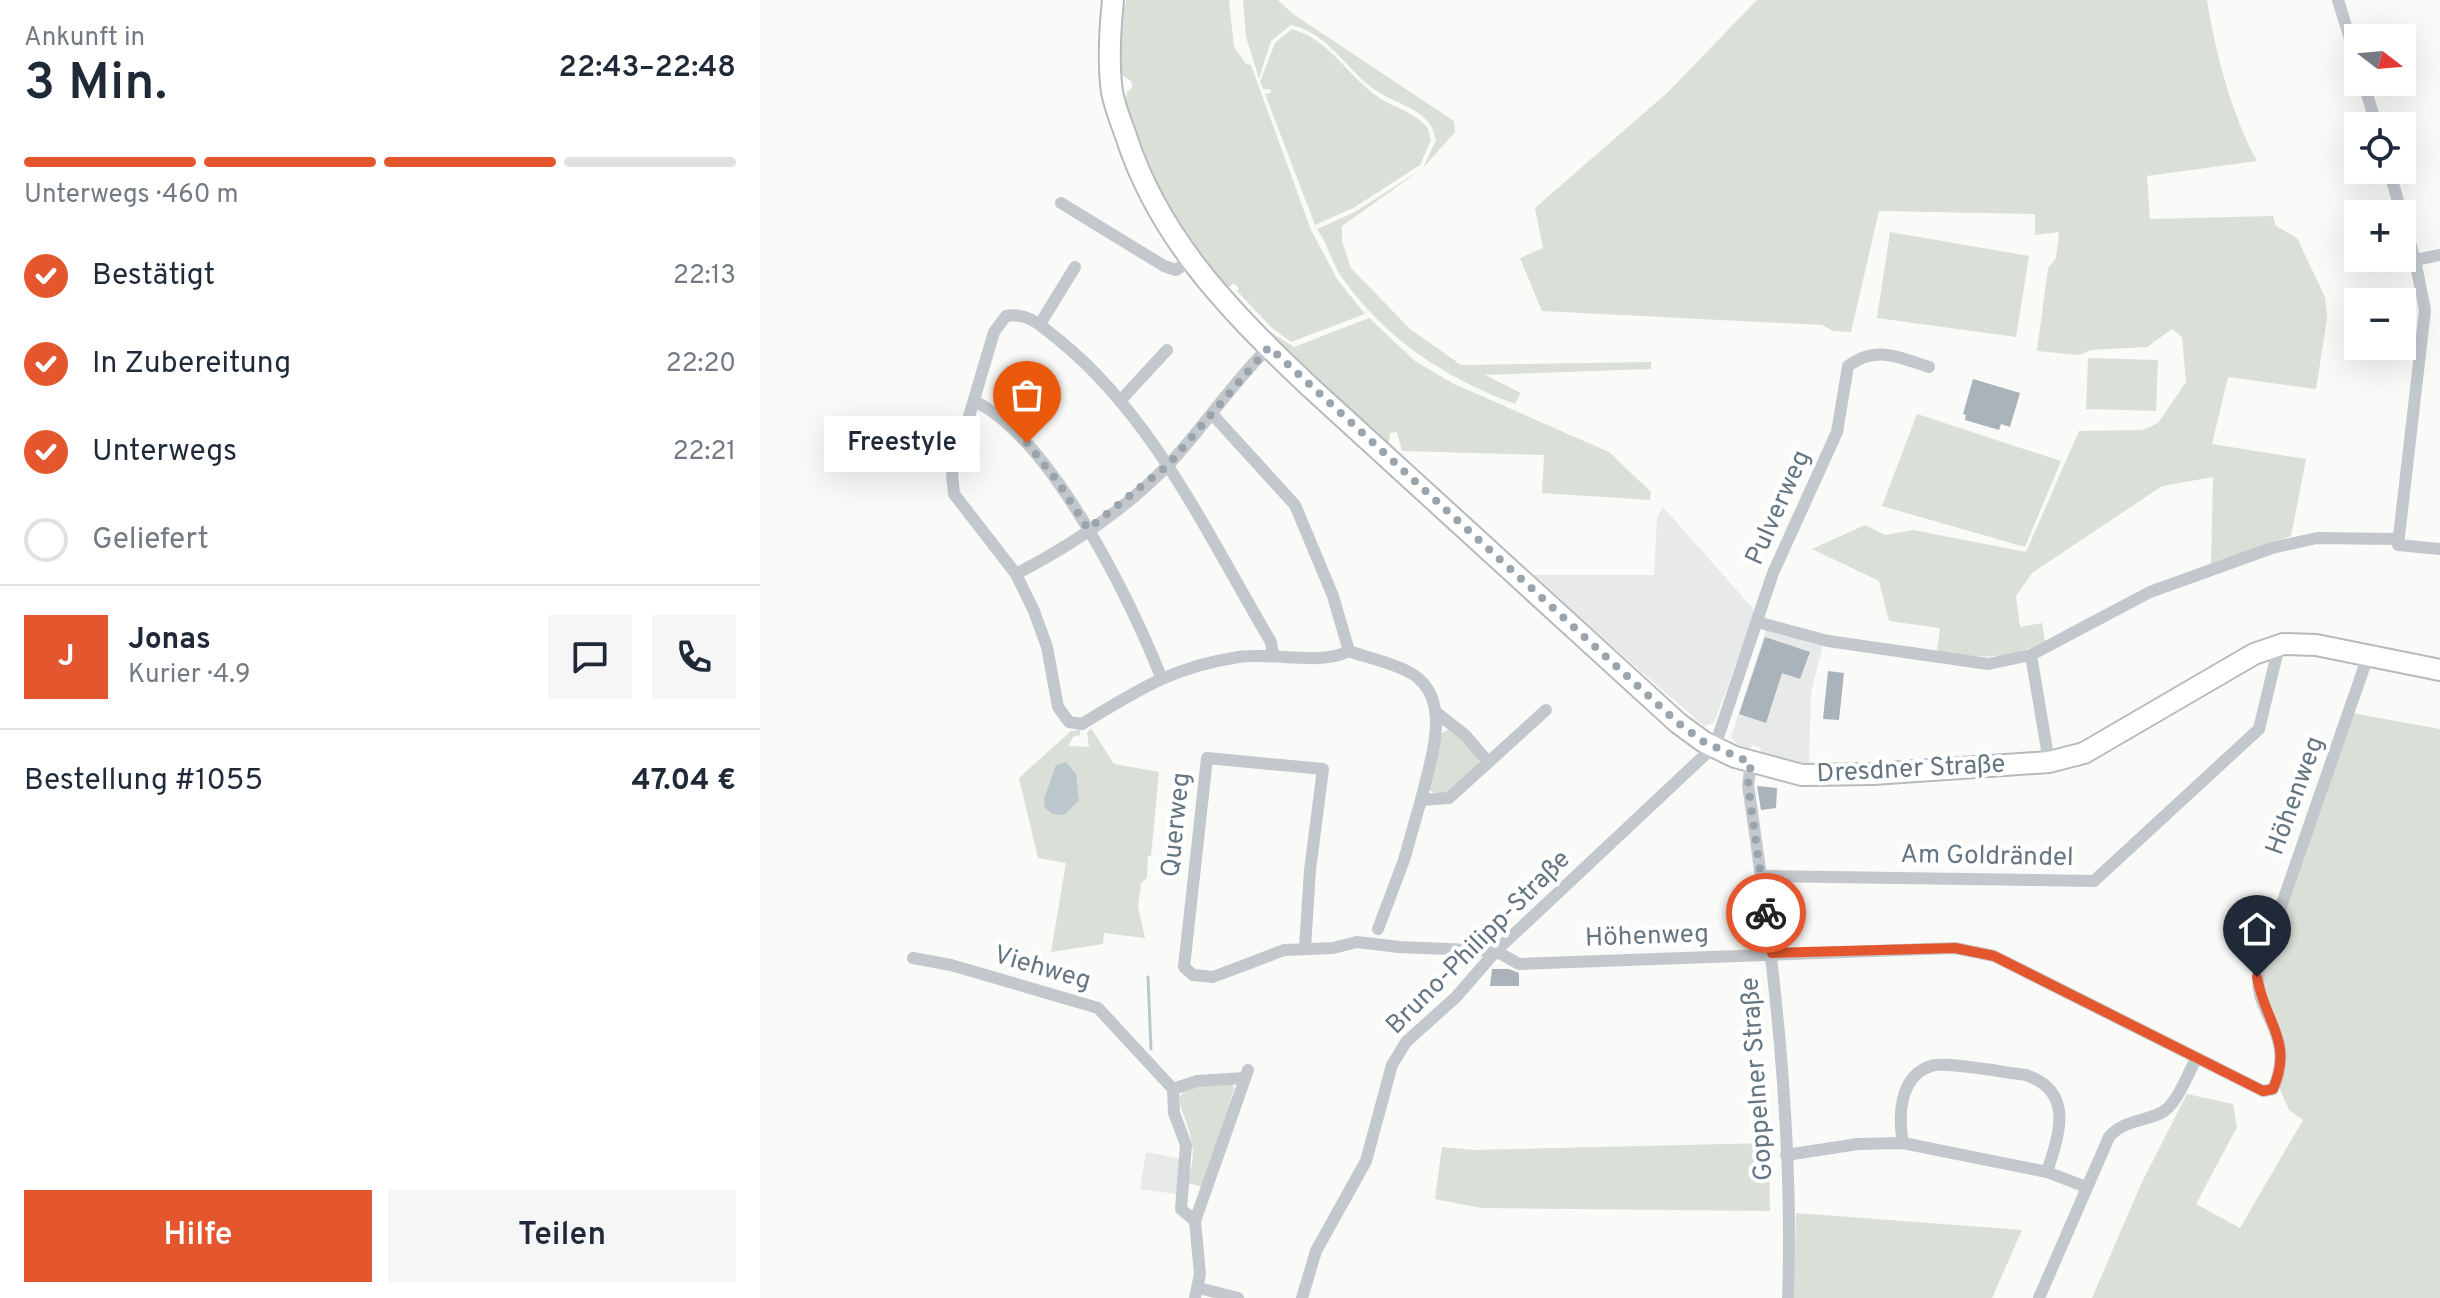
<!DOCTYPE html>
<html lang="de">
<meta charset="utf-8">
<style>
:root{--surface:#fff;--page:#f6f6f7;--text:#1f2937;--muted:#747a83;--line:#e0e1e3;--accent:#e4572e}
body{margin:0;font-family:Overpass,sans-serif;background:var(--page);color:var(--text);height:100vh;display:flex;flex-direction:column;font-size:30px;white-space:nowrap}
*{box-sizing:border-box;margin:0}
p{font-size:26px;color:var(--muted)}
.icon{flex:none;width:44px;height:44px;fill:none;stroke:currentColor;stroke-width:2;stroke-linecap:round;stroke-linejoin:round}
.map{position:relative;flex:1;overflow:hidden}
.panel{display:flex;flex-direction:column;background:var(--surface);width:760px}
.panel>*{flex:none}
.needle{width:52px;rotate:106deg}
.fabs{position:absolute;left:1584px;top:24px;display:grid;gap:16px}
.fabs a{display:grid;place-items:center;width:72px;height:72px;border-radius:0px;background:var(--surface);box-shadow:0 8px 32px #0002;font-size:40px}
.pin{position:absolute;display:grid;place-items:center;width:68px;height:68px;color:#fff;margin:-82px -34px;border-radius:50% 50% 50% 0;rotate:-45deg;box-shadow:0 0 8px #0007}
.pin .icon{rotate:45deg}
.courier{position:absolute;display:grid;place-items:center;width:80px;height:80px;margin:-40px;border:6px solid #e4572e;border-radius:50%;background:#fff;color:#222;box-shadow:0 2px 10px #0007}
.bubble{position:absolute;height:56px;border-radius:0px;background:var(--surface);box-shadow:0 8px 32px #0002;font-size:26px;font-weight:600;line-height:56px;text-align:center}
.headline em{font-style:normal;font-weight:600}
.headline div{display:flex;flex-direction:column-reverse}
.headline{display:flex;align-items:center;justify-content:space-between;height:136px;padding:0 24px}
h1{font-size:52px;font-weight:600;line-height:60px}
.bar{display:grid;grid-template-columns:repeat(4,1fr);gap:12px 8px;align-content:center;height:96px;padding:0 24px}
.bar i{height:10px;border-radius:6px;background:var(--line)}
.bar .selected{background:var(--accent)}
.bar p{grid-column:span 4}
.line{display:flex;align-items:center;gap:20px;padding:0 24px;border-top:2px solid var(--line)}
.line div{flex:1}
.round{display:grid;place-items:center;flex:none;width:84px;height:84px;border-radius:0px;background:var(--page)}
ol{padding:0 24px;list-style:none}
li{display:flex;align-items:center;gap:24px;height:88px}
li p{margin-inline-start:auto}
li .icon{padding:8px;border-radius:50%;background:var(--accent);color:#fff;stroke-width:4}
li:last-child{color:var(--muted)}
li i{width:44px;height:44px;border:4px solid var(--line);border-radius:50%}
.primary-button{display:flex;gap:16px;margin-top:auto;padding:16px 24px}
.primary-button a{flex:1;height:92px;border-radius:0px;background:var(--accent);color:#fff;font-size:32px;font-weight:600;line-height:92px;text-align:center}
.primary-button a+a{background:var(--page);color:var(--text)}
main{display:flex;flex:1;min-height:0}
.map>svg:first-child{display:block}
</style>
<main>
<section class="panel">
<div class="headline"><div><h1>3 Min.</h1><p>Ankunft in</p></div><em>22:43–22:48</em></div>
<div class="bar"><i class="selected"></i><i class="selected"></i><i class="selected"></i><i></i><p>Unterwegs · 460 m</p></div>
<ol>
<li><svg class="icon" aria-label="check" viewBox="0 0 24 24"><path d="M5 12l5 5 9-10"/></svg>Bestätigt<p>22:13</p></li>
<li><svg class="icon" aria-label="check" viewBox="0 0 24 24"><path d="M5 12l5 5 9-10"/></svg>In Zubereitung<p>22:20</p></li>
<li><svg class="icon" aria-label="check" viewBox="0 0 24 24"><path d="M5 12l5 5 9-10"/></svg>Unterwegs<p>22:21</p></li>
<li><i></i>Geliefert</li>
</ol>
<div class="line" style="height:144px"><b class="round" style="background:var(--accent);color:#fff">J</b><div><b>Jonas</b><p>Kurier · 4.9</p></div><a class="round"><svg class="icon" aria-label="chat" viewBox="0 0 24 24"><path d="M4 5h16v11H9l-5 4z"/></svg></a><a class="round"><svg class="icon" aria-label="phone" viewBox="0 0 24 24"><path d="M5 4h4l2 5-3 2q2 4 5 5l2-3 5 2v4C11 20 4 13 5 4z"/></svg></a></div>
<div class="line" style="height:104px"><div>Bestellung #1055</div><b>47.04 €</b></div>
<div class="primary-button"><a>Hilfe</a><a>Teilen</a></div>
</section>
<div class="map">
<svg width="1680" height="1298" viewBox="0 0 1680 1298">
<rect width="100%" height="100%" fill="#fafaf8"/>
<g fill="#e8e9e9">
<path d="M 903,507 L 995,611 L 954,723 L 944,726 L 770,575 L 894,575 L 897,518 Z"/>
<path d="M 1006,630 L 1063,645 L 1051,692 L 1049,764 L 1000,755 L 1001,748 L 992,745 L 990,750 L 979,746 L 971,737 Z"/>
<path d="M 386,1152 L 422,1159 L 416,1194 L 380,1189 Z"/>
</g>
<g fill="#dadfd7">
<path d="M 366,0 L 469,0 L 474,47 L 486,64 L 491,65 L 551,230 L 577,279 L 605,314 L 531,342 L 512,328 L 477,291 L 479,289 L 474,283 L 468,288 C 412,238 398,188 369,122 L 365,103 L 367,92 L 372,88 L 372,82 L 361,74 L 361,4 L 366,4 Z"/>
<path d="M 483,0 L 518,0 L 533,14 L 694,121 L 695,132 L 663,168 L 582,226 L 582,241 L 591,268 L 650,329 L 701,365 L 891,362 L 891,369 L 725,375 L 761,393 L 755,404 C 685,378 627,340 583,279 C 572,264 568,244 557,229 L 595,212 L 663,168 L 676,140 C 674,134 673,127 669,123 C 658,108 636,103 620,93 C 587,73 571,34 531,25 L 511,41 L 499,78 L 486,37 Z"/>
<path d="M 997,0 L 1447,0 C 1455,51 1472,116 1497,161 L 1387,176 L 1390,219 L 1513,216 L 1516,226 L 1537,238 L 1565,297 L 1567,319 L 1556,389 L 1468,377 L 1452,444 L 1546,459 L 1531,536 L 1451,564 L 1453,477 L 1402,486 L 1272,573 L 1256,596 L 1260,627 L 1282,623 L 1285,641 C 1245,662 1220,657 1177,652 L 1180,628 L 1129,621 L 1119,581 L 1052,549 L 1105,525 L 1125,535 L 1153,530 L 1266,552 L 1319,431 L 1383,430 L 1398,423 L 1426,382 L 1422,337 L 1412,329 L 1387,347 L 1331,350 L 1319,355 L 1277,351 L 1288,268 L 1296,258 L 1299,232 L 1275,235 L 1275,214 L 1119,211 L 1091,332 L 1073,331 L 1062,325 L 782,311 L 760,258 L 783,248 L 775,208 L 907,93 Z"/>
<path d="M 532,29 C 568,39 586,73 615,95 C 629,106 650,110 663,123 C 669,128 669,133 671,140 L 660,165 L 595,207 L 555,225 L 505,94 L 511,93 L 510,89 L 503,89 L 500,82 L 515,43 Z"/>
<path d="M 1130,232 L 1269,256 L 1256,337 L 1117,318 Z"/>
<path d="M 609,318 L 655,361 L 692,383 L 849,452 L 891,492 L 890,500 L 782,493 L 784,455 L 642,451 L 637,432 L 630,433 L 629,442 L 621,443 L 509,331 L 534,347 Z"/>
<path d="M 1328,358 L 1398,360 L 1396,411 L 1326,409 Z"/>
<path d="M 1157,414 L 1301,461 L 1265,547 L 1122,506 Z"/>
<path d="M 1592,713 L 1680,729 L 1680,1298 L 1332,1298 L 1382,1182 L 1427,1094 L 1473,1104 L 1477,1127 L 1436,1204 L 1480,1228 L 1543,1120 L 1529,1110 L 1519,1087 L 1524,1068 L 1500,982 Z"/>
<path d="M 331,728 L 354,764 L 399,772 L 391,856 L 388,856 L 387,878 L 381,883 L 378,907 L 385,938 L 344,933 L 343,944 L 291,952 L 306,863 L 278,858 L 259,778 L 311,731 L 320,730 L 320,735 L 313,737 L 308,746 L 329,747 L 327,733 Z"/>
<path d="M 690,729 L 718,755 L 719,764 L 691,792 L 681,797 L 669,790 L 681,733 Z"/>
<path d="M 473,1084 L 474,1089 L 443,1187 L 428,1183 C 430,1173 433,1162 433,1152 C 430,1102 387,1087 473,1084 Z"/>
<path d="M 1009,1143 L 1010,1211 L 721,1208 L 675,1199 L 682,1147 L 714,1150 Z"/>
<path d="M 1036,1213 L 1262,1230 L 1232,1298 L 1034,1298 Z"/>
</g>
<path fill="#bbc7cb" d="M 306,762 L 316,774 L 319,800 L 304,815 L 293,814 L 285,808 L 284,799 L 296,765 Z"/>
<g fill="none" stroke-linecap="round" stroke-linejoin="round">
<path stroke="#bbc7cb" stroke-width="3" d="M 388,977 L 391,1049"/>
</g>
<g fill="#aab3b9">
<path d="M 1213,379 L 1260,393 L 1250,427 L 1241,424 L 1239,430 L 1205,420 L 1206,415 L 1203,414 Z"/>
<path d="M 1005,637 L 1050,652 L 1040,679 L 1022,673 L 1006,723 L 979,714 Z"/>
<path d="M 1068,671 L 1084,673 L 1079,720 L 1063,719 Z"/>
<path d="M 997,786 L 1017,788 L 1016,808 L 1001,810 Z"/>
<path d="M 732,969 L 749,969 L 759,973 L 759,986 L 730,986 Z"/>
</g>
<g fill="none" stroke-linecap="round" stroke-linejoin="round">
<g stroke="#b5babe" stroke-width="24">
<path id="primary" d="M 353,0 C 350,29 348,63 352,92 C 355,108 362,124 367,139 C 400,240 474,316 550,387 L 918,723 L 944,742 L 975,757 L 1042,775 L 1113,774 L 1289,762 L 1324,753 L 1494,654 L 1523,644 L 1556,645 L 1680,670"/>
</g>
<g stroke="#c3c8cc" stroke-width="12">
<path d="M 1578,0 L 1598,65"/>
<path d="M 1603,82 L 1617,126"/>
<path d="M 1629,170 L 1655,260 L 1665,310 L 1638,545 L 1680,549"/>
<path d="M 301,203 L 404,266 L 416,270 L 430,260"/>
<path d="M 1655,260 L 1680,255"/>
<path d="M 280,324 L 315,267"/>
<path d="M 214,401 C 290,436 371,600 401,677"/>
<path d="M 360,401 L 407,350"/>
<path d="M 453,415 L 535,505 L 573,596 L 589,651"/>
<path d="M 256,574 C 310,546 367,508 409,464 C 444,427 472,383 509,347"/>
<path d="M 997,622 L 1068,641 L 1228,664 L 1271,655 L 1390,592 L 1512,548 L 1557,538 L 1638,539"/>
<path d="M 513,654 L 511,642 C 449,538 395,418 299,340 C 282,327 269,312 246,316 L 234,332 L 192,474 L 194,494 L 256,574 L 274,611 L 287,647 L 298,707 L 309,722 L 322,724 C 378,690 412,667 479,657 C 513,652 561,666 589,651 C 608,658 629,662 647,671 C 696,695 670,760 661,800"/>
<path d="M 1271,655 L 1289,762"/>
<path d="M 677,713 L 705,735 L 728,762"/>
<path d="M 991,763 L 988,785 C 1013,954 1034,1127 1028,1298"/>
<path d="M 1001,876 L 1334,881 L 1499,729 L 1519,646"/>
<path d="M 618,929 L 644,860 L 661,800 L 689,798 L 786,710"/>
<path d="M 545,948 L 550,870 L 563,769 L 447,758 L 424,967 L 433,975 L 453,977 L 524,950 L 573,948 L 597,942 L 639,947 L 736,951 L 759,964 L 1195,948 L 1234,956 L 1503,1091 L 1513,1089 C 1538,1032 1491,1014 1499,970 L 1608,656"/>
<path d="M 153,958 L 191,965 L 338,1008 L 413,1089"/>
<path d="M 413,1089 L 414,1113 L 426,1145 L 421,1209 L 435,1221"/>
<path d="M 413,1089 L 437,1081 L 484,1078"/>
<path d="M 1143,1143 C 1138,1117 1139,1076 1171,1066 C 1185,1061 1247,1073 1266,1075 C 1315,1092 1299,1134 1287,1172"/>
<path d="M 1026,1155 L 1098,1144 L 1143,1143 L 1287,1172 L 1326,1187"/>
<path d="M 439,1288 L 478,1298"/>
<path d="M 435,1298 L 440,1274 L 435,1221 L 488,1070"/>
<path d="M 542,1298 L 556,1251 L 606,1161 L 632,1065 L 646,1042 L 696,997 L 736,951 L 948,752 L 958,737 L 1013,573 L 1077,432 L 1088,366 C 1116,345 1138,357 1169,367"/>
<path d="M 1279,1298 L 1349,1137 C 1364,1120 1382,1122 1401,1113 C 1417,1105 1427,1075 1436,1059"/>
</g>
<use href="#primary" stroke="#fff" stroke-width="20"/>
</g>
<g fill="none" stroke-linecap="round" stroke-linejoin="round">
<path stroke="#99a4ac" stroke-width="8" stroke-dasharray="0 14.4" d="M 267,443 L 298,482 L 328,529 L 407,466 L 509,347 L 918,723 L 944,742 L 991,763 L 988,785 L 1006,913"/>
<path stroke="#e4572e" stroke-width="10" d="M 1006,913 L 1012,953 L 1195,948 L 1234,956 L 1503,1091 L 1513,1089 C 1534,1041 1505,1023 1497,977"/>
</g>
<g text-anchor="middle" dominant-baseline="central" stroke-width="8" stroke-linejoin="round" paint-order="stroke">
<g font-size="26" fill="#657683" stroke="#fff">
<text transform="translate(1019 508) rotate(-66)">Pulverweg</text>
<text transform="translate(1151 770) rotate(-3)">Dresdner Straße</text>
<text transform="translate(1536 796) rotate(-70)">Höhenweg</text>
<text transform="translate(417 825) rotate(-84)">Querweg</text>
<text transform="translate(1227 857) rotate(1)">Am Goldrändel</text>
<text transform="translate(887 937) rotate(-2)">Höhenweg</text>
<text transform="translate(719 943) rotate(-45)">Bruno-Philipp-Straße</text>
<text transform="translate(282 969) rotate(16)">Viehweg</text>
<text transform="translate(998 1079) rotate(-94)">Goppelner Straße</text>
</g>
</g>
</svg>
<div class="fabs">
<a><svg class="needle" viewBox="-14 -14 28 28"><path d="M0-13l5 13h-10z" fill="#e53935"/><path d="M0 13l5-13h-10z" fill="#747a83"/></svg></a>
<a><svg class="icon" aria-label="locate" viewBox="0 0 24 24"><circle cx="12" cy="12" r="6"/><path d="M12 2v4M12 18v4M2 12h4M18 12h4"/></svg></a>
<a>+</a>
<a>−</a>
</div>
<div class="pin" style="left:267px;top:443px;background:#ea580c"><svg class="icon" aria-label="bag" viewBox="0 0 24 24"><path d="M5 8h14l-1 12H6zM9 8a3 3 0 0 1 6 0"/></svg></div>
<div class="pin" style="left:1497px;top:977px;background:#1f2937"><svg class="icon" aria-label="home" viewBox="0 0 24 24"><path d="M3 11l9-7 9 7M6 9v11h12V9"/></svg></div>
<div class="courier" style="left:1006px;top:913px"><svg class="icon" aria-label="bike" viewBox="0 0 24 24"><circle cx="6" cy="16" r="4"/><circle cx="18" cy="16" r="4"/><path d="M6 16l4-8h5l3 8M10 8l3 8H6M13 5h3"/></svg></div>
<div class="bubble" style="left:64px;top:416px;width:156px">Freestyle</div>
</div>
</main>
